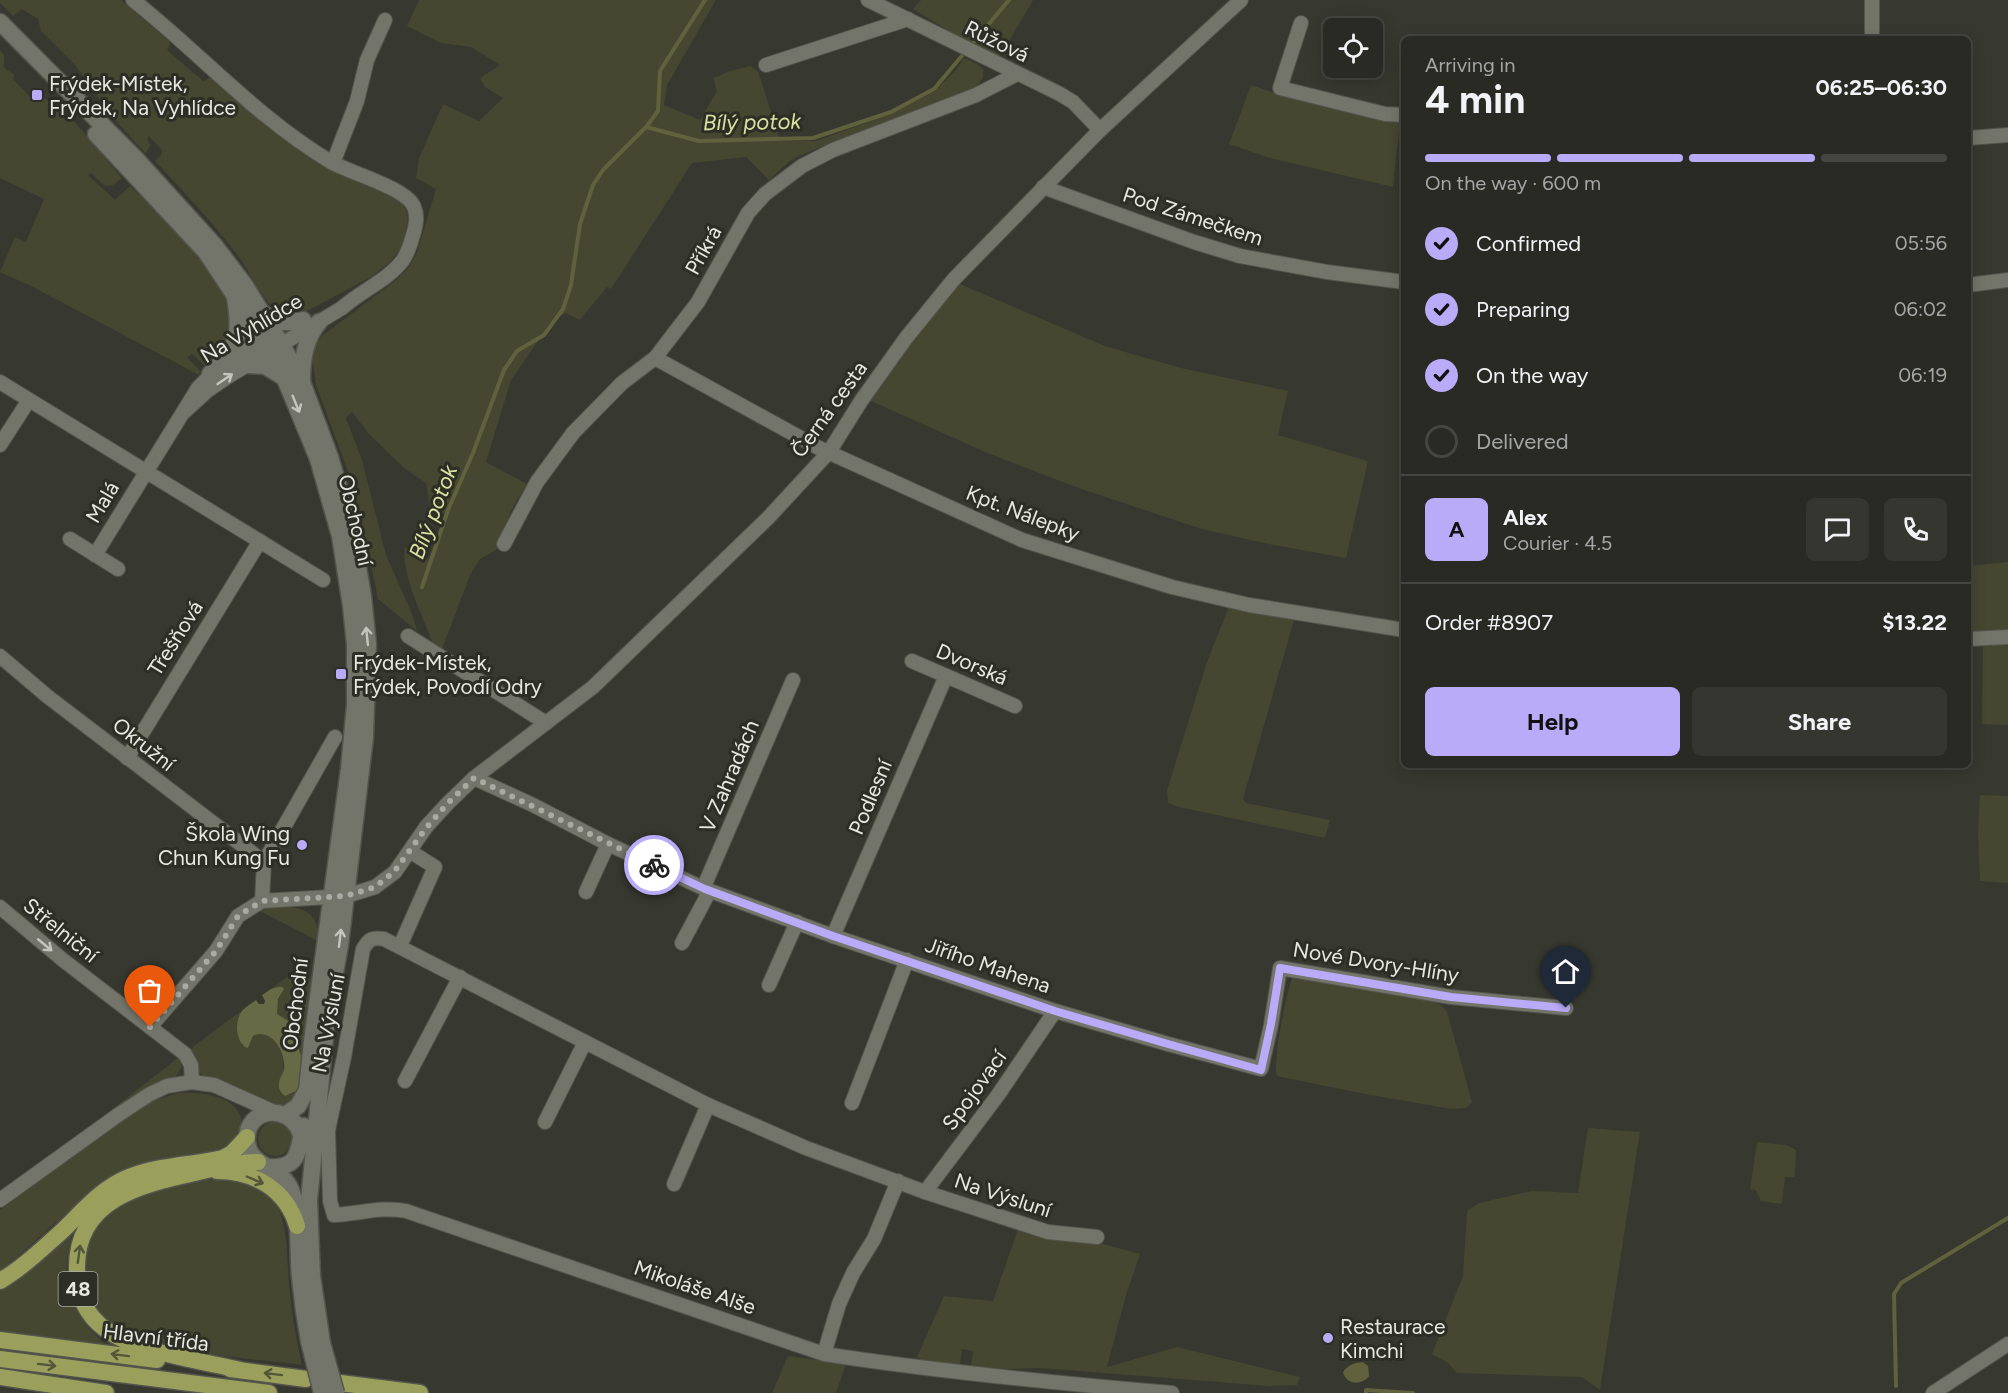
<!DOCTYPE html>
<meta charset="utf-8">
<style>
:root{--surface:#292a23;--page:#353630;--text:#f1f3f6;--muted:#a5a7a6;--line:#454641;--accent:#b9abf7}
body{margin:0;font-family:Figtree,sans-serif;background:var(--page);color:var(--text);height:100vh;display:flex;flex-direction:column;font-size:22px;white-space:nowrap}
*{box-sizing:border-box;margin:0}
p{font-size:20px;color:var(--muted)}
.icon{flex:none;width:33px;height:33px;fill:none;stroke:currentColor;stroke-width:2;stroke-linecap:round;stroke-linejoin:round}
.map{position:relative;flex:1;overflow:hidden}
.side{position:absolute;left:1401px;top:36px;width:570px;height:732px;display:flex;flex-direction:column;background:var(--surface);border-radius:9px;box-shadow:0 3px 15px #0003,0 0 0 2px var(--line)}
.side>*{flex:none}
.buttons{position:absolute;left:1323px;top:18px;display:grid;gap:12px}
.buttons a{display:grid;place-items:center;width:60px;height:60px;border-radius:9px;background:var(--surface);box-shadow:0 3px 15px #0003,0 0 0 2px var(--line);font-size:30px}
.pin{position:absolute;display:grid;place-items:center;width:51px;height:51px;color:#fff;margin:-62px -26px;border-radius:50% 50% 50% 0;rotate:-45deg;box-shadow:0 0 6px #0007}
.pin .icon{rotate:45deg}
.courier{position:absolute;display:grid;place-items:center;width:60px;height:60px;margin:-30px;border:4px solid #b9abf7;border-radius:50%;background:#fff;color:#222;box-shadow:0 2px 8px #0007}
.overview em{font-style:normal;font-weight:700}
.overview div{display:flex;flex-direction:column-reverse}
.overview{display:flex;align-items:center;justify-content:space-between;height:102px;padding:0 24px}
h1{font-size:39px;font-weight:700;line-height:45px}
.bar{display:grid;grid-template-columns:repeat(4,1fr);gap:9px 6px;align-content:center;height:72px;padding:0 24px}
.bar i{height:8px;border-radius:4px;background:var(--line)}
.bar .active{background:var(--accent)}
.bar p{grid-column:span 4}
.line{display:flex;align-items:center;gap:15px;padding:0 24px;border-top:2px solid var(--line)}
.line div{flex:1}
.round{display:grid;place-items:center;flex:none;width:63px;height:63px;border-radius:9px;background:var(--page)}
ol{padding:0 24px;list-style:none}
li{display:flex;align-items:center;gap:18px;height:66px}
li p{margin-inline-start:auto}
li .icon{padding:6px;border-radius:50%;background:var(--accent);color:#111;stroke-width:4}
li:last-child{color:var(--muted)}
li i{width:33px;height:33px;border:3px solid var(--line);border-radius:50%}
.button{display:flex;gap:12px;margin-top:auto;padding:12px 24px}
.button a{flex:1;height:69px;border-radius:9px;background:var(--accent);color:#111;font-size:24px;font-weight:700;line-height:69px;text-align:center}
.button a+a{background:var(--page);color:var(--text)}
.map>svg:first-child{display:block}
</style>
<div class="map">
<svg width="2008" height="1393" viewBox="0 0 2008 1393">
<rect width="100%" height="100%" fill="#37382f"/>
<g fill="#454731">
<path d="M 0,0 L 121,0 L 169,41 L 170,44 L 167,50 L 203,81 L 209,78 L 213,79 L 316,160 L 347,177 L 400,200 L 406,210 L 408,218 L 405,235 L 400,249 L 390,262 L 371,277 L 298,316 C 290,315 282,315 276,310 C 262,299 251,275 241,260 C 215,225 185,193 155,161 L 161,155 L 162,150 L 149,136 L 147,139 L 150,145 L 146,154 L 116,121 L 75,65 L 41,31 L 38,19 L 22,9 L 13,16 L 0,3 Z"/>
<path d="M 419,0 L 716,0 L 667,85 L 664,105 L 700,120 L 717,91 L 713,78 L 730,71 L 750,66 L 758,71 L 780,141 L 816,141 L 891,114 L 935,91 L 956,70 L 964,58 L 977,64 L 983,69 L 983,78 L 977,86 L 803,154 L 790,161 L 769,180 L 746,157 L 692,163 L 611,289 L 607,287 L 580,320 L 566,313 L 551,322 L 511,380 L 486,462 L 527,484 L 512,509 L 496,550 L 480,559 L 471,573 L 442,649 L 433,644 C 424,619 400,572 405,547 L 429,559 L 445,514 L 430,506 L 426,483 L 404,468 L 369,434 L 352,412 L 346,418 L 362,460 L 386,555 L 412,614 L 417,631 L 378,599 L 364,532 L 350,477 L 316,385 L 313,362 L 314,346 L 322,336 L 396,280 L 409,267 L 417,252 L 436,189 L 416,178 L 419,158 L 443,104 L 479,121 L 503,98 L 485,87 L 480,78 L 500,65 L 471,47 L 441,43 L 407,26 Z"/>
<path d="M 921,0 L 1033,0 L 1001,55 L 997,57 C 968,45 940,25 913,9 Z"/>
<path d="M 0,50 L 4,55 L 4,68 L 15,75 L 13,79 L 35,102 L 42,96 L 72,119 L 122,178 C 106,192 105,186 91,173 L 88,175 L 115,200 L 130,186 L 139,195 L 141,194 L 204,260 L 228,295 L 232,340 L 207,368 L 192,354 L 187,357 L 200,371 L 199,375 L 31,286 L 0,272 L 15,237 L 26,242 L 44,199 L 0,178 Z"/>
<path d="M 1251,85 C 1299,102 1350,114 1400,121 L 1393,187 L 1270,158 L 1229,144 Z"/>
<path d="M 958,283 L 1105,346 L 1181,368 L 1288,391 L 1278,435 L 1368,461 L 1346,558 L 1268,544 L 1202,529 L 1073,486 L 985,452 L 869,400 L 908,343 Z"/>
<path d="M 2008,562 L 2008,633 L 1968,636 L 1968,566 Z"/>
<path d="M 1228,609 L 1237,609 L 1291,617 L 1294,620 L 1243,799 L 1246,803 L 1330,820 L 1325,838 L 1179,807 L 1168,803 L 1167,790 L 1207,662 Z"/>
<path d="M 2008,641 L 2008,725 L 1982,724 L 1983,643 Z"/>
<path d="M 1980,795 L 2008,796 L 2008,883 L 1980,881 L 1978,833 Z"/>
<path d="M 272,906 C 298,906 321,909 318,941 L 258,910 Z"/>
<path d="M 290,975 L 311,979 L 301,1056 L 287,1020 L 277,1014 L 277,1006 L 282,987 L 271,989 Z"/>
<path d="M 1297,976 L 1432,1000 L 1442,1006 L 1447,1012 L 1472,1102 L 1466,1108 L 1451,1109 L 1360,1093 L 1277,1076 C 1272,1066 1286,989 1293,977 Z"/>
<path d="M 241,1011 L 237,1027 L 248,1048 L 253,1036 C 276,1026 288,1060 282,1077 L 291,1094 L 303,1088 L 286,1107 L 272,1106 L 222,1082 L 202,1075 L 196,1069 L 188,1053 L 194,1046 Z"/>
<path d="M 179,1057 L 182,1067 L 175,1078 L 147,1088 L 113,1113 L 110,1111 Z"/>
<path d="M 179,1093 C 214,1090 263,1105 231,1147 L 85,1197 L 0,1272 L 0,1210 L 137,1110 L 152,1101 Z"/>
<circle cx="275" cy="1139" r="17"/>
<path d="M 1588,1128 L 1640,1132 L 1600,1390 L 1582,1377 L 1457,1373 L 1448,1363 L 1432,1354 L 1463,1276 L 1467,1211 L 1479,1203 L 1532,1191 L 1578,1193 Z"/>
<path d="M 1757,1142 L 1786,1145 L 1796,1150 L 1795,1176 L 1794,1177 L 1785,1177 L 1782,1204 L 1761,1201 L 1756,1190 L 1750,1189 Z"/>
<path d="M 203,1179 C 225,1180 251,1180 268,1196 C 275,1202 280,1210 282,1219 C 288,1239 287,1262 289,1283 C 291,1311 296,1338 302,1365 C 249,1358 195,1356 144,1340 C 136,1337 125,1335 118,1331 C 99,1320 88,1299 86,1278 C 78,1202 145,1193 203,1179 Z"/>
<path d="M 75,1226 C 58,1275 66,1312 107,1345 L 0,1331 L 0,1291 L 13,1282 Z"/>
<path d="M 1019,1226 L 1096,1242 L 1140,1254 L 1126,1295 L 1107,1367 L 1177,1347 L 1300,1377 L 1297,1385 L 1269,1386 L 1040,1368 L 1006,1369 L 971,1366 L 973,1351 L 962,1349 L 960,1364 L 926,1362 L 917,1357 L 944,1296 L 993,1301 Z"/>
<path d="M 788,1356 L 846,1364 L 836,1393 L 772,1393 Z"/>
</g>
<path fill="#666a45" d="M 278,987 L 282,987 L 284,989 L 278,999 L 277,1014 L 287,1020 L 294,1029 L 294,1034 L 301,1056 L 303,1088 L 285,1096 C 281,1093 278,1089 279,1083 C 279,1079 283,1074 284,1069 C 286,1053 272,1027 253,1036 L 248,1048 L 245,1047 C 236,1039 235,1025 240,1014 C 243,1008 251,1004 256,1000 L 259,1004 L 264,1004 L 265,1001 L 262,995 L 271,989 Z"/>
<path fill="#5f623d" d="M 1363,1362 L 1368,1366 L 1369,1376 C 1362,1386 1346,1385 1343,1372 C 1349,1364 1354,1363 1363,1362 Z"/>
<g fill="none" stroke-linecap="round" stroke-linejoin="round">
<g stroke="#5f623d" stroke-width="4">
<path d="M 646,127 L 658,111 L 660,71 L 705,0"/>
<path d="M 422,587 L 448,510 L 473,453 L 504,370 L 517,351 L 544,335 L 563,309 L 571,285 L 580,224 L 593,185 L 603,170 L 646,127 L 699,141 L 813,138 L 891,112 L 934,89 L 1009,0"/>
<path d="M 1896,1386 L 1894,1294 L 1901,1283 L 2008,1218"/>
<path d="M 1366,1393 L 1366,1390 L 1413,1393"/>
</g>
<g stroke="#53544c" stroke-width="16">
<g id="minor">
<path d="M 133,0 C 200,53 257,118 331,162 C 350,173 407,188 414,207 C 418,216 416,226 413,235 C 411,243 408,252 403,260 C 388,280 361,291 342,308 L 229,376 L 207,391 L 184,412"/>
<path d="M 868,0 L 1060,94 L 1073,102 L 1100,130"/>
<path d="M 1872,0 L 1872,39"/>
<path d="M 1301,23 L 1280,88 L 1385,114 L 1404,115"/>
<path d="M 766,65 L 908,19"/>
<path d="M 1968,138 L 2008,135"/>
<path d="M 333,163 L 357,101 L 367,60 L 385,20"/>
<path d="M 1043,187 L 1194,242 L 1240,256 L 1327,272 L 1404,282"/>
<path d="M 1968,285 L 2008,280"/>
<path d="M 655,358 L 819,448 L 1022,540 L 1172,587 L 1249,605 L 1404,630"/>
<path d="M 0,382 L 323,580"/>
<path d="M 0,445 L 29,400"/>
<path d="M 70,539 L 118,569"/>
<path d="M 504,544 L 537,482 L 573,433 L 622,383 L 655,358 L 698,302 L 748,213 L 765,194 L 802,166 L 833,150 L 976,95 L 1017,74"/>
<path d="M 95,555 L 198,388 C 219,365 245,350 273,336"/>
<path d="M 408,636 L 546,723"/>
<path d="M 1968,639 L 2008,637"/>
<path d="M 0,656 L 47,696 L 264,862"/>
<path d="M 912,661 L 1015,706"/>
<path d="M 127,758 L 260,541"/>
<path d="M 474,778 L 533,805 L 608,844 L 705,889 L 833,936 L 1055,1011 L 1168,1044 L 1261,1069 L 1271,1025 L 1280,968 L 1451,997 L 1566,1008"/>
<path d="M 586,892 L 608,844"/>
<path d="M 262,901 L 264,862 L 335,737"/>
<path d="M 0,907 L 63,960 L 185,1054 L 191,1065 L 192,1082"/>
<path d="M 833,936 L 946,676"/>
<path d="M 682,943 L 707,896 L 705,884 L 793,680"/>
<path d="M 400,946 L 435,867 L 411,852"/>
<path d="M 769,985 L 797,922"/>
<path d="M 150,1027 L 216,951 L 238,916 L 262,901 L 346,896 L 375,887 L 395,872 L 426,827 L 448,803 L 474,778 L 593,687 L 768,518 L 829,452 L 861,401 L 906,338 L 954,279 L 1100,130 L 1241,0"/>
<path d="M 405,1081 L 460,977"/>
<path d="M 852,1103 L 907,960"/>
<path d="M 545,1122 L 585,1042"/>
<path d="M 674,1184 L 708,1105"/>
<path d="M 925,1192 L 998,1095 L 1055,1011"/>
<path d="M 0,1200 L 118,1115 L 150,1094 L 167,1086 L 192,1082 L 214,1085 L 274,1112"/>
<path d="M 1097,1237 L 1048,1232 L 925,1192 L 806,1148 L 708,1105 L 384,939 C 372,937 369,939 363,949 L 344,1057 L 328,1130 L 330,1201 L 334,1215 C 358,1214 382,1206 406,1211 L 824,1354 C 940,1372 1055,1383 1172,1393"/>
<path d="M 824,1354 L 839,1304 L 853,1273 L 874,1239 L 898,1181"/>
<path d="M 1933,1393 L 2008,1344"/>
</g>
</g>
<g stroke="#53544c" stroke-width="19">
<g id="secondary">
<path d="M 0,22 L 136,159 L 215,246 L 244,284 L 282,345 L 302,382 L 330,457 L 352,533 L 363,596 L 368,644 L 365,737 L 340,945 L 327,1018 L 309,1200 L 312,1276 L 322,1343"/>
<path d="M 96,134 L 206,252 L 264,340 L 285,379 L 318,459 L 340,536 L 351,606 L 355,644 L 355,705 L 349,769 L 312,1041 L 307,1090 L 298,1106 L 285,1115"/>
<path d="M 264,314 C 279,323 286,324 303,320"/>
<path d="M 248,365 L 265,366 L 283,377"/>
<path d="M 210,374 C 237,346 242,337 235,298"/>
<path d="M 302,381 C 302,359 305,339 319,322"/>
<path d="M 301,1135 C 291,1102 245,1107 247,1141 C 249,1168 282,1166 291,1190 C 301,1217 297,1249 300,1277 C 302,1299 305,1320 309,1341"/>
<path d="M 269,1167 C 302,1169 297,1148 304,1126"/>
</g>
</g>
<g stroke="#53544c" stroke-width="19">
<g id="trunk">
<path d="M 217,1171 C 254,1171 286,1189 297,1226"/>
<path d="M 0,1281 C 22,1268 42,1249 61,1232 C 82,1212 101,1188 129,1177 C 159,1165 192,1165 223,1158 L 232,1153 L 247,1137"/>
<path d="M 0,1340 L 157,1360"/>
<path d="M 0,1359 L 269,1393"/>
<path d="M 230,1369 L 306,1379"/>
<path d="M 240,1370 C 202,1361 136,1352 105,1329 C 86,1315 77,1294 77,1270 C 75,1200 140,1185 195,1173 C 216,1168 235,1162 258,1162"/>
<path d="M 0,1377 L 106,1393"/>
<path d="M 340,1383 L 420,1393"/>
</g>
</g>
<use href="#minor" stroke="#73756a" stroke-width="14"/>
<use href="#secondary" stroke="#73756a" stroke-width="16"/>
<use href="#trunk" stroke="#9aa05c" stroke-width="16"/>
<g stroke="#53544c" stroke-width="19" stroke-linecap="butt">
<g id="secondary-bridge">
<path d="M 309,1341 L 322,1393"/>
<path d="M 322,1343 L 336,1393"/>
</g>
</g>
<use href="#secondary-bridge" stroke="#73756a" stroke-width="16"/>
</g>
<defs><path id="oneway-shaft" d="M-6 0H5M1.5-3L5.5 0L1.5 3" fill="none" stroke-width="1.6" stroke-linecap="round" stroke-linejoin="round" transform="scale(1.5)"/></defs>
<g stroke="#c4c6be">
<use href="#oneway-shaft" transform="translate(225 379) rotate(-34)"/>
<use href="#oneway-shaft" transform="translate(296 404) rotate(68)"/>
<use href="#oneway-shaft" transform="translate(367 636) rotate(-96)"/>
<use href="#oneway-shaft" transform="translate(340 938) rotate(-83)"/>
<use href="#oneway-shaft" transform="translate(45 945) rotate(40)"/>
</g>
<g stroke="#535638">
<use href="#oneway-shaft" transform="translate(255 1180) rotate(23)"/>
<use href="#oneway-shaft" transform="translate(79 1254) rotate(-82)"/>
<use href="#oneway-shaft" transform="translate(120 1355) rotate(-173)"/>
<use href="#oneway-shaft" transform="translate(47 1365) rotate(7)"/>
<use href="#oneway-shaft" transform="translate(273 1374) rotate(-173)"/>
</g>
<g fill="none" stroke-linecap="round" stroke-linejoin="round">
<path stroke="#a9aaa3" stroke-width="6" stroke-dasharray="0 10.8" d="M 150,1027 L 216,951 L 238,916 L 262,901 L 346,896 L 375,887 L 394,872 L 426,828 L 448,803 L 474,778 L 654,865"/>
<path stroke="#b9abf7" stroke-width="8" d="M 654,865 L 705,889 L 833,936 L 1055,1011 L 1168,1044 L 1261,1070 L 1271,1024 L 1280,968 L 1451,997 L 1566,1008"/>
</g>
<g fill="#b9abf7" stroke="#2d2e25" stroke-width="2">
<rect x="31" y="89" width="12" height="12" rx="3"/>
<rect x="335" y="668" width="12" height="12" rx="3"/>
<circle cx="302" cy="845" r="6"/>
<circle cx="1328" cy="1338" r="6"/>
</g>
<g text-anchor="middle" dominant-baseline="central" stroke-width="6" stroke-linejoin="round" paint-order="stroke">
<rect fill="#2d2e25" stroke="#afb0a9" stroke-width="1.5" x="58.5" y="1272" width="39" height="34" rx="4.5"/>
<g font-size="20" font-weight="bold" fill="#e7e8e2">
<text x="78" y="1289">48</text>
</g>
<g font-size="21" fill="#e7e8e2" stroke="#2d2e25">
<text transform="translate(997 41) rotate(26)">Růžová</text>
<text transform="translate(1193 216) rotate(18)">Pod Zámečkem</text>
<text transform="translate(703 250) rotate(-61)">Příkrá</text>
<text transform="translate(251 328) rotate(-31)">Na Vyhlídce</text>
<text transform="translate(829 409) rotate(-54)">Černá cesta</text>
<text transform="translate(102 502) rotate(-59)">Malá</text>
<text transform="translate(1023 513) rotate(21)">Kpt. Nálepky</text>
<text transform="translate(356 520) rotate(77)">Obchodní</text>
<text transform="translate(175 638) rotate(-58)">Třešňová</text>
<text transform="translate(972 664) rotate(23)">Dvorská</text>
<text transform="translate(144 744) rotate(38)">Okružní</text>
<text transform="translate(729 776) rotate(-67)">V Zahradách</text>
<text transform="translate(870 797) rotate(-67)">Podlesní</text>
<text transform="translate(61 930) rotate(39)">Střelniční</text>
<text transform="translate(1376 962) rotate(9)">Nové Dvory-Hlíny</text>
<text transform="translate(988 965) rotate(19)">Jiřího Mahena</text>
<text transform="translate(295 1004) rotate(-83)">Obchodní</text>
<text transform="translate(328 1023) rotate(-79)">Na Výsluní</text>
<text transform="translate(974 1090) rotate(-54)">Spojovací</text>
<text transform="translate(1003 1195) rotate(18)">Na Výsluní</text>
<text transform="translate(695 1287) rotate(19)">Mikoláše Alše</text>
<text transform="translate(156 1337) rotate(7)">Hlavní třída</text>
</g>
<g font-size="21" fill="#e7e8e2" stroke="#2d2e25" text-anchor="start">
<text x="49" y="83">Frýdek-Místek,<tspan x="49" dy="24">Frýdek, Na Vyhlídce</tspan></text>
<text x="353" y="662">Frýdek-Místek,<tspan x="353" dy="24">Frýdek, Povodí Odry</tspan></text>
<text x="290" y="833" text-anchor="end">Škola Wing<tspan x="290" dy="24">Chun Kung Fu</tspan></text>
<text x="1340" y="1326">Restaurace<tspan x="1340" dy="24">Kimchi</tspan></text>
</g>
<g font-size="22" font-style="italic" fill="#dbe1a0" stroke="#2d2e25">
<text transform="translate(752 122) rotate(-1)">Bílý potok</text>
<text transform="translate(433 512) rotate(-69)">Bílý potok</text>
</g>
</g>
</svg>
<div class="buttons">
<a><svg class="icon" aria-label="locate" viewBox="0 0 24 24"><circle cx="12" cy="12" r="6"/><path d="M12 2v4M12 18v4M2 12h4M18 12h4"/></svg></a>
</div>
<div class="pin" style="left:150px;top:1027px;background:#ea580c"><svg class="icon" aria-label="bag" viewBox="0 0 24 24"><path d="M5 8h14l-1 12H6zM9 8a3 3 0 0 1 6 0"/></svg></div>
<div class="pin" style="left:1566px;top:1008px;background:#1f2937"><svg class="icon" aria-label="home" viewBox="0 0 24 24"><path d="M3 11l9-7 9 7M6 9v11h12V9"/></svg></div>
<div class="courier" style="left:654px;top:865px"><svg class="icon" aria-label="bike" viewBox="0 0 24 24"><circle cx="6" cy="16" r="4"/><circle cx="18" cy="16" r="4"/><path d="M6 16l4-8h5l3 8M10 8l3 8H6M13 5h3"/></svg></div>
<section class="side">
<div class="overview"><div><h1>4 min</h1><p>Arriving in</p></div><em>06:25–06:30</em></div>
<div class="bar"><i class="active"></i><i class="active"></i><i class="active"></i><i></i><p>On the way · 600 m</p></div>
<ol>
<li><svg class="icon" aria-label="check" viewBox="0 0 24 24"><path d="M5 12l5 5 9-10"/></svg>Confirmed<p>05:56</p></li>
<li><svg class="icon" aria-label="check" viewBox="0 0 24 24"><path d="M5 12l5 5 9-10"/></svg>Preparing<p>06:02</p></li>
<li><svg class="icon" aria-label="check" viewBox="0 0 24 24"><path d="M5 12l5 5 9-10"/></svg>On the way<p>06:19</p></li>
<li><i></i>Delivered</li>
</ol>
<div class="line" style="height:108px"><b class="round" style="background:var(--accent);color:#111">A</b><div><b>Alex</b><p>Courier · 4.5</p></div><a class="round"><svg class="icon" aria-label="chat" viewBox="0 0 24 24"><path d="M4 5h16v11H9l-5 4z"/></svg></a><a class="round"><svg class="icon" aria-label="phone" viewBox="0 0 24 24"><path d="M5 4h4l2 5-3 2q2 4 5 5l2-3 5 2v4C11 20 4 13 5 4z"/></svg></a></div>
<div class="line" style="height:78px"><div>Order #8907</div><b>$13.22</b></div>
<div class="button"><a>Help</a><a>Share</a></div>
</section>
</div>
